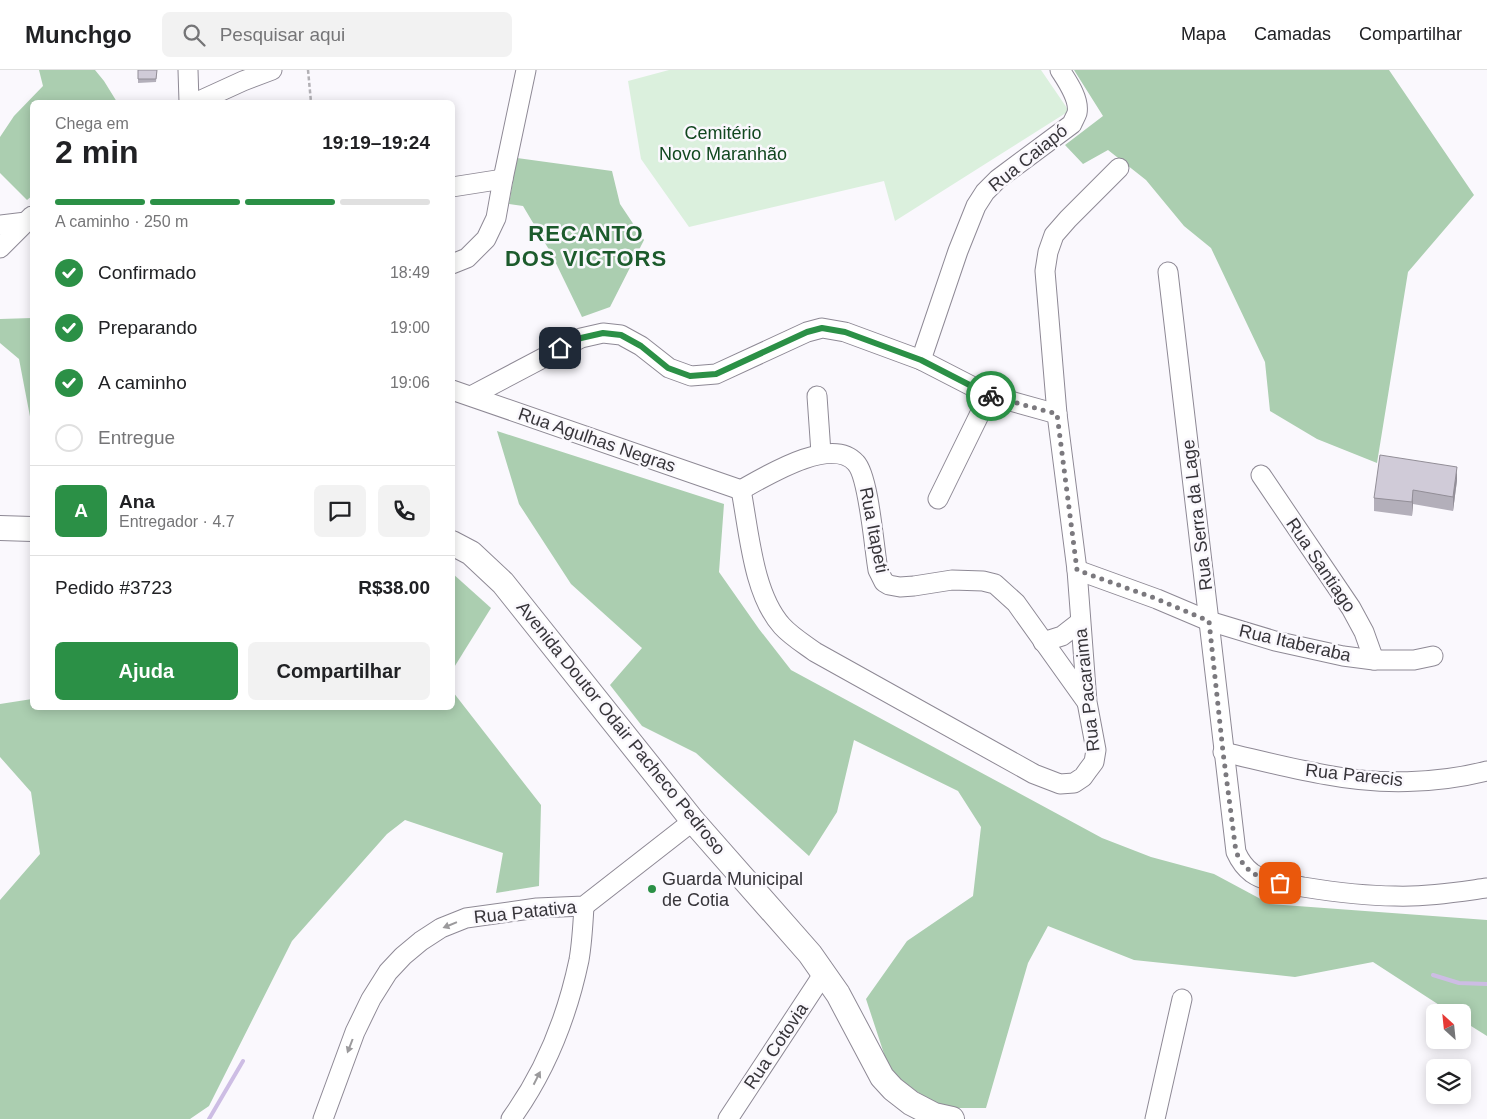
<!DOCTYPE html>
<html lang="pt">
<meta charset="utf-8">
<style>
:root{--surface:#fff;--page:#f2f2f2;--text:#202124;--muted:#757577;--line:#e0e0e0;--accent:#2b9046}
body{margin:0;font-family:Arial,sans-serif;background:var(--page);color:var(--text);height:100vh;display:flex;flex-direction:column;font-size:19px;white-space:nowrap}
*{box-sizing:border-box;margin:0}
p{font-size:16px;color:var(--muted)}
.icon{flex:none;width:28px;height:28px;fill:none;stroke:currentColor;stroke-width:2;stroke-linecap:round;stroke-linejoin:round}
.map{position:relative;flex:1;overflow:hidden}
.details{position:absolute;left:30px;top:30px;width:425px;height:610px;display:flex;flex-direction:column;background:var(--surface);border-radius:8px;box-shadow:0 2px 12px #0003}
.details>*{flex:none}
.needle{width:32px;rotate:333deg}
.buttons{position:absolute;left:1426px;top:934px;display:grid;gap:10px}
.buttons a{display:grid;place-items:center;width:45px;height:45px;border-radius:8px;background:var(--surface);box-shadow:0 2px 12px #0003;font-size:25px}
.pin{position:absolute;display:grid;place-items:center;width:42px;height:42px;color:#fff;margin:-21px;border-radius:10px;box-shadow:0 2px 8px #0006}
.courier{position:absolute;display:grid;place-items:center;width:50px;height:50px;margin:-25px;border:4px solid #2b9046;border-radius:50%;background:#fff;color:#222;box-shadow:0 1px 6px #0007}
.headline em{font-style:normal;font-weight:800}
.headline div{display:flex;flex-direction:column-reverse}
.headline{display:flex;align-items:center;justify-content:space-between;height:85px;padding:0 25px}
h1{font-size:32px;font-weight:800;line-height:38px}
.bar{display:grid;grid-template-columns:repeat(4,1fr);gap:8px 5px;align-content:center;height:60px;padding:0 25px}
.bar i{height:6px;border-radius:4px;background:var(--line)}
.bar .active{background:var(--accent)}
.bar p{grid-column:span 4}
.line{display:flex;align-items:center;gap:12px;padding:0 25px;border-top:1px solid var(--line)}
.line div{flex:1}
.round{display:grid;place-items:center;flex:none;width:52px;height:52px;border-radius:8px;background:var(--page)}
ol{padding:0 25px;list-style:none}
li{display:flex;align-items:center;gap:15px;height:55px}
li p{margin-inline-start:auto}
li .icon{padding:5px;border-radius:50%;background:var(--accent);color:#fff;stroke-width:4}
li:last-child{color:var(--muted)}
li i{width:28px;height:28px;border:2px solid var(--line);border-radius:50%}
.button{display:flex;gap:10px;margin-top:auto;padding:10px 25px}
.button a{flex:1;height:58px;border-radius:8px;background:var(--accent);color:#fff;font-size:20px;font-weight:800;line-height:58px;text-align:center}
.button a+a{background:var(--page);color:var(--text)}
header{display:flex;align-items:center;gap:30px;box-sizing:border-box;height:70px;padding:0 25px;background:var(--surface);border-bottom:1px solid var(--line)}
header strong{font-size:24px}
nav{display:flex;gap:28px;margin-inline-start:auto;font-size:18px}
.search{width:350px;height:45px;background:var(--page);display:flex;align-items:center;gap:12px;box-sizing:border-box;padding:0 18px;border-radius:8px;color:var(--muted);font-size:19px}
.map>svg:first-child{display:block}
</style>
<header>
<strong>Munchgo</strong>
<div class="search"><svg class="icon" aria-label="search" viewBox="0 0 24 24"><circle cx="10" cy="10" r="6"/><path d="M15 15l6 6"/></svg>Pesquisar aqui</div>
<nav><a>Mapa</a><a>Camadas</a><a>Compartilhar</a></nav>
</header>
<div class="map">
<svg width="1487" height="1049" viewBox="0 0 1487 1049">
<rect width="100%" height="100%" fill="#faf8fd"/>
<path fill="#dbf0dd" d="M 669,0 L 1041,0 L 1069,41 L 895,151 L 884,111 L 689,157 L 641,89 L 628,11 Z"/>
<g fill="#abceb0">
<path d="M 39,0 L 95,0 L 104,11 L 117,32 L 32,32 L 32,126 L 27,130 L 0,103 L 0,67 L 14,46 L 43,16 Z"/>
<path d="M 1074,0 L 1389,0 L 1474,125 L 1408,202 L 1377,393 L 1317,369 L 1270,341 L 1265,292 L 1211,178 L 1184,156 L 1146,110 L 1108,80 L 1083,94 L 1065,75 L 1103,46 Z"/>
<path d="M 517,88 L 612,101 L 620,134 L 644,170 L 610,237 L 582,247 L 551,183 L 523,136 L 509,134 Z"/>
<path d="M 32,248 L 32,357 L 19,289 L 0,273 L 0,249 Z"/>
<path d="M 497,361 L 724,434 L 719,502 L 759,559 L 791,600 L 1102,768 L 1151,787 L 1214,804 L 1270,834 L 1487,850 L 1487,966 L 1463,951 L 1462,942 L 1450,942 L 1373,892 L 1295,907 L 1134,890 L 1048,856 L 1028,893 L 986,1038 L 940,1038 L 890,1002 L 866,929 L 907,871 L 973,826 L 981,757 L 958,721 L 854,670 L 837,742 L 809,786 L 696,683 L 642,656 L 610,615 L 642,578 L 571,514 L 519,434 Z"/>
<path d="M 452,503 L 491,538 L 453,599 L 452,599 Z"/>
<path d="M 453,622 L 541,735 L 539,816 L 496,823 L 503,783 L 405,750 L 387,764 L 292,871 L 209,1036 L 190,1049 L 0,1049 L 0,830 L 40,784 L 31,722 L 0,687 L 0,634 L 32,629 L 32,638 L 452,638 Z"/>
</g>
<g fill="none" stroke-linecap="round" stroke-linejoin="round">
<g stroke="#cdbde4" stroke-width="4">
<path d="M 1433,905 L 1459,913 L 1487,914"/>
<path d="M 209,1049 L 243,991"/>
</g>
<g stroke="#8e8995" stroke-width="21">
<g id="minor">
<path d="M 188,0 L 189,32"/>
<path d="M 197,32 L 243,11 L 272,0"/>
<path d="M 452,117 L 503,109"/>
<path d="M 0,155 L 26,152"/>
<path d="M 0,178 L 32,146"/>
<path d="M 452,194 L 467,188 L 486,169 L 496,148 L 503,109 L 526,0"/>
<path d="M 1168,202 L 1236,782 C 1240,791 1244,797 1252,803 C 1266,813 1287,814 1303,817 C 1334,822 1364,826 1395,826 C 1426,827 1457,822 1487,818"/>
<path d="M 921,290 L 958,181 L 976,136 L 985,122 L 998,109 L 1072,54 C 1073,51 1076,46 1077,43 C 1080,29 1067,11 1060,0"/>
<path d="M 452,320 L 741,420"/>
<path d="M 471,326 L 581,268 L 603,263 L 621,265 L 641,276 L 669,298 L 691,306 L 716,304 L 807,262 L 822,258 L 845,262 L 921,290 L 989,325 L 1057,344"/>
<path d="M 817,326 L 821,383"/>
<path d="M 1261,405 L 1351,538 L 1364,562 L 1374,590"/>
<path d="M 741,420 C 749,461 753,524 782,556 C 791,566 804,574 815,582 L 1034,704 L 1060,714 L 1074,713 L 1083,707 L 1088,700 L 1094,692 L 1096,680 L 1087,632 L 1077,500 L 1057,344 L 1045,201 L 1048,182 L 1054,165 L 1068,149 L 1119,98"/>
<path d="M 741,420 C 766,406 832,365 856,393 C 869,407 874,478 878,500 L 884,512 L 889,515 L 900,517 L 914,516 L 952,510 L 983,511 L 995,514 L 1016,533 L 1086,631"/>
<path d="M 938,429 L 989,325"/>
<path d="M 1077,500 L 1157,529 L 1209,551 L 1275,571 L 1343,586 L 1374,590 L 1414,590 L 1433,586"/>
<path d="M 1043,572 L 1062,566 L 1080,552"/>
<path d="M 1223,682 C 1258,690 1292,699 1327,705 C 1379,715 1436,714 1487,701"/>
<path d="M 323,1049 L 355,962 L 371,929 L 388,902 L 403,886 L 421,871 L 441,858 L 466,848 L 537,838 L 584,836 L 693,751"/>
<path d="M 511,1049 C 545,1002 567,947 579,890 C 582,873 583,854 584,836"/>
<path d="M 728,1049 L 824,903"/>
<path d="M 1155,1049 L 1182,929"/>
</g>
</g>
<g stroke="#8e8995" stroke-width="26">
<g id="major">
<path d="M 0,458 L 32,459"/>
<path d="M 452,473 L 471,483 L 503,513 L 693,751 L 810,884 L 838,924 L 882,1007 L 893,1019 L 911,1033 L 934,1045 L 952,1049"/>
</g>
</g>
<path stroke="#b2b0b5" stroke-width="2.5" stroke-dasharray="4 2.5" stroke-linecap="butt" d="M 308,0 L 311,32"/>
<use href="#minor" stroke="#fff" stroke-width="19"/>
<use href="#major" stroke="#fff" stroke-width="24"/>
</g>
<g fill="#b3afba">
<path d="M 138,0 L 157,0 L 156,12 L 138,13 Z"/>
<path d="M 1457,410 L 1453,441 L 1413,434 L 1412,446 L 1374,441 L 1374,428 Z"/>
</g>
<g fill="#928e97">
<path d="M 1457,397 L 1457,410 L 1453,441 L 1453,427 Z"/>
<path d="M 1413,420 L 1413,434 L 1412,446 L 1412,432 Z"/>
</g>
<g fill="#d0cbd8" stroke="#928e97">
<path d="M 138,0 L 157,0 L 156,9 L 138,9 Z"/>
<path d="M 1380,385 L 1457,397 L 1453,427 L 1413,420 L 1412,432 L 1374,428 Z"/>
</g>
<defs><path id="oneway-solid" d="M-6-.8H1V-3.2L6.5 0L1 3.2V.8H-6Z" transform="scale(1.25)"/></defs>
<g fill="#9b9a9c">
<use href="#oneway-solid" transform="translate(450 855) rotate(158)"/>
<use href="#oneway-solid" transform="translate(350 976) rotate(111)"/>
<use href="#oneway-solid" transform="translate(537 1008) rotate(-63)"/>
</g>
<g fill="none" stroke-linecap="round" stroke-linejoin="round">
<path stroke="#7b797e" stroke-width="5" stroke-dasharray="0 9" d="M 991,326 L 1057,344 L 1077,500 L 1157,529 L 1209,551 L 1223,682 L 1236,782 C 1247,804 1258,807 1280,813"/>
<path stroke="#2b9046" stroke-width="6" d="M 560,278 L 581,268 L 603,263 L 621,265 L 641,276 L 668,298 L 690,306 L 716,304 L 807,262 L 822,258 L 845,262 L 921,290 L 991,326"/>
</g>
<circle fill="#2b9046" stroke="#faf8fd" stroke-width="2" cx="652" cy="819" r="5"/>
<g text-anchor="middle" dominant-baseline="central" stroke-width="5" stroke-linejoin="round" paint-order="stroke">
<g font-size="18" fill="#11471f" stroke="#faf8fd">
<text x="723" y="63">Cemitério<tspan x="723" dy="21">Novo Maranhão</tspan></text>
</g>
<g font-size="18" fill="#37353a" stroke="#faf8fd">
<text transform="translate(1028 88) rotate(-39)">Rua Caiapó</text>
<text transform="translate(597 370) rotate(19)">Rua Agulhas Negras</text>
<text transform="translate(1197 445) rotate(-97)">Rua Serra da Lage</text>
<text transform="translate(874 460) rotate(79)">Rua Itapeti</text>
<text transform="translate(1321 495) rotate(56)">Rua Santiago</text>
<text transform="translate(1295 573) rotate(13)">Rua Itaberaba</text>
<text transform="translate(1087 620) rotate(-96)">Rua Pacaraima</text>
<text transform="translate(621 658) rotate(51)">Avenida Doutor Odair Pacheco Pedroso</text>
<text transform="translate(1354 705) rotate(6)">Rua Parecis</text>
<text transform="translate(525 842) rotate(-6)">Rua Patativa</text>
<text transform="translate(776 976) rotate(-56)">Rua Cotovia</text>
</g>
<g font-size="18" fill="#37353a" stroke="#faf8fd" text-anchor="start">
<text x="662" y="809">Guarda Municipal<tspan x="662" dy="21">de Cotia</tspan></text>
</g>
<g font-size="22" font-weight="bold" letter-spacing="1" fill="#1c5b2c" stroke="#faf8fd">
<text x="586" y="163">RECANTO<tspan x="586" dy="25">DOS VICTORS</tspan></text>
</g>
</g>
</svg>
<div class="buttons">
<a><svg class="needle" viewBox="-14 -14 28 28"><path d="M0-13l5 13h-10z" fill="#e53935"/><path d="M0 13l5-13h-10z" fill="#757577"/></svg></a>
<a><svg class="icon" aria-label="layers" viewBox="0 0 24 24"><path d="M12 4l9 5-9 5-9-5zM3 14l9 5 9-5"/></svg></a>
</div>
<div class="pin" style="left:1280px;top:813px;background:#ea580c"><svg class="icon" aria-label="bag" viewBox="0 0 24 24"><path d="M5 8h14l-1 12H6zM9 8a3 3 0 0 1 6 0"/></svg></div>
<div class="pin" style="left:560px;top:278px;background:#1f2937"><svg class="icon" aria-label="home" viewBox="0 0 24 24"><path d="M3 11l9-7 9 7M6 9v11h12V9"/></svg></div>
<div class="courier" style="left:991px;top:326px"><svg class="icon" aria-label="bike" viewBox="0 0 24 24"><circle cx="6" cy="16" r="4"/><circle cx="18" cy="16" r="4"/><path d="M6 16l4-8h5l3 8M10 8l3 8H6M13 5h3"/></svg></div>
<section class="details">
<div class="headline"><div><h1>2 min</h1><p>Chega em</p></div><em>19:19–19:24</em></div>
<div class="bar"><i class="active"></i><i class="active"></i><i class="active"></i><i></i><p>A caminho · 250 m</p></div>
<ol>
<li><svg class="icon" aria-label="check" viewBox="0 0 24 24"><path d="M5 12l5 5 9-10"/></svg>Confirmado<p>18:49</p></li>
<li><svg class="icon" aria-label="check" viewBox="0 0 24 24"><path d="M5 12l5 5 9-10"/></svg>Preparando<p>19:00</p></li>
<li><svg class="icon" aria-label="check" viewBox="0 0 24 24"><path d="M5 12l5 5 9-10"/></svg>A caminho<p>19:06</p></li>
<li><i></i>Entregue</li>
</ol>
<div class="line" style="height:90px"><b class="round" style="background:var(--accent);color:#fff">A</b><div><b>Ana</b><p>Entregador · 4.7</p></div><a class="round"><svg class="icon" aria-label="chat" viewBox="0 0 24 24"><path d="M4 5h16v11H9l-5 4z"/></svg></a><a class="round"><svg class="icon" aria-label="phone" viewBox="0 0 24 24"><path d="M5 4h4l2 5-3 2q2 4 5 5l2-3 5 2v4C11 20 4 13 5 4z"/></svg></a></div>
<div class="line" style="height:65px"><div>Pedido #3723</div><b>R$38.00</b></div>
<div class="button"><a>Ajuda</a><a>Compartilhar</a></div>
</section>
</div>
